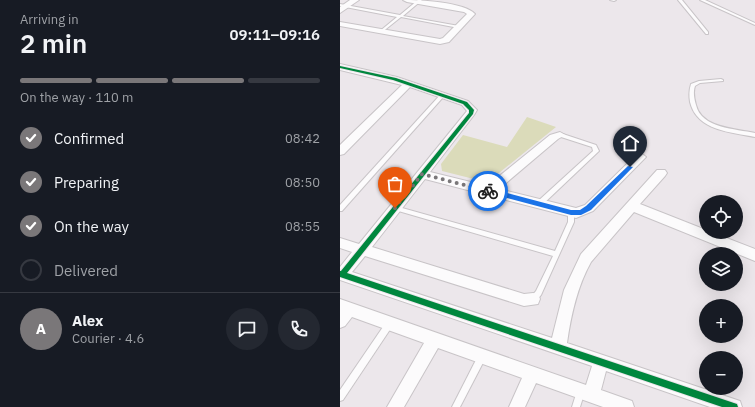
<!DOCTYPE html>
<meta charset="utf-8">
<style>
:root{--surface:#171b24;--page:#242831;--text:#f1f3f6;--muted:#9ea1a6;--line:#363941;--accent:#7a7779}
body{margin:0;font-family:"IBM Plex Sans",sans-serif;background:var(--page);color:var(--text);height:100vh;display:flex;flex-direction:column;font-size:15px;white-space:nowrap}
*{box-sizing:border-box;margin:0}
p{font-size:13px;color:var(--muted)}
.icon{flex:none;width:22px;height:22px;fill:none;stroke:currentColor;stroke-width:2;stroke-linecap:round;stroke-linejoin:round}
.map{position:relative;flex:1;overflow:hidden}
.sheet{display:flex;flex-direction:column;background:var(--surface);width:340px}
.sheet>*{flex:none}
.buttons{position:absolute;left:359px;top:195px;display:grid;gap:8px}
.buttons a{display:grid;place-items:center;width:44px;height:44px;border-radius:50%;background:var(--surface);box-shadow:0 4px 16px #0002;font-size:20px}
.pin{position:absolute;display:grid;place-items:center;width:34px;height:34px;color:#fff;margin:-41px -17px;border-radius:50% 50% 50% 0;rotate:-45deg;box-shadow:0 0 4px #0007}
.pin .icon{rotate:45deg}
.courier{position:absolute;display:grid;place-items:center;width:40px;height:40px;margin:-20px;border:3px solid #1a73e8;border-radius:50%;background:#fff;color:#222;box-shadow:0 1px 5px #0007}
.headline em{font-style:normal;font-weight:600}
.headline div{display:flex;flex-direction:column-reverse}
.headline{display:flex;align-items:center;justify-content:space-between;height:68px;padding:0 20px}
h1{font-size:26px;font-weight:600;line-height:30px}
.bar{display:grid;grid-template-columns:repeat(4,1fr);gap:6px 4px;align-content:center;height:48px;padding:0 20px}
.bar i{height:5px;border-radius:3px;background:var(--line)}
.bar .on{background:var(--accent)}
.bar p{grid-column:span 4}
.line{display:flex;align-items:center;gap:10px;padding:0 20px;border-top:1px solid var(--line)}
.line div{flex:1}
.round{display:grid;place-items:center;flex:none;width:42px;height:42px;border-radius:21px;background:var(--page)}
ol{padding:0 20px;list-style:none}
li{display:flex;align-items:center;gap:12px;height:44px}
li p{margin-inline-start:auto}
li .icon{padding:4px;border-radius:50%;background:var(--accent);color:#fff;stroke-width:4}
li:last-child{color:var(--muted)}
li i{width:22px;height:22px;border:2px solid var(--line);border-radius:50%}
main{display:flex;flex:1;min-height:0}
.map>svg:first-child{display:block}
</style>
<main>
<section class="sheet">
<div class="headline"><div><h1>2 min</h1><p>Arriving in</p></div><em>09:11–09:16</em></div>
<div class="bar"><i class="on"></i><i class="on"></i><i class="on"></i><i></i><p>On the way · 110 m</p></div>
<ol>
<li><svg class="icon" aria-label="check" viewBox="0 0 24 24"><path d="M5 12l5 5 9-10"/></svg>Confirmed<p>08:42</p></li>
<li><svg class="icon" aria-label="check" viewBox="0 0 24 24"><path d="M5 12l5 5 9-10"/></svg>Preparing<p>08:50</p></li>
<li><svg class="icon" aria-label="check" viewBox="0 0 24 24"><path d="M5 12l5 5 9-10"/></svg>On the way<p>08:55</p></li>
<li><i></i>Delivered</li>
</ol>
<div class="line" style="height:72px"><b class="round" style="background:var(--accent);color:#fff">A</b><div><b>Alex</b><p>Courier · 4.6</p></div><a class="round"><svg class="icon" aria-label="chat" viewBox="0 0 24 24"><path d="M4 5h16v11H9l-5 4z"/></svg></a><a class="round"><svg class="icon" aria-label="phone" viewBox="0 0 24 24"><path d="M5 4h4l2 5-3 2q2 4 5 5l2-3 5 2v4C11 20 4 13 5 4z"/></svg></a></div>
</section>
<div class="map">
<svg width="415" height="407" viewBox="0 0 415 407">
<rect width="100%" height="100%" fill="#ece7eb"/>
<path fill="#dbdbba" d="M 187,117 L 216,127 L 154,177 L 142,181 L 102,171 L 101,164 L 123,135 L 167,147 Z"/>
<g fill="none" stroke-linecap="round" stroke-linejoin="round">
<g stroke="#c8c4c7" stroke-width="2">
<g id="service">
<path d="M 78,0 L 82,0 L 63,16 L 119,26 L 121,27 L 119,28 L 61,17 L 41,33 L 40,33 L 40,31 L 57,17 L 0,6 L 0,4 L 60,15 Z"/>
<path d="M 270,0 L 276,0 L 274,1 Z"/>
<path d="M 338,0 L 342,0 L 368,32 L 368,34 L 366,34 Z"/>
<path d="M 360,0 L 365,0 L 415,23 L 415,25 Z"/>
<path d="M 381,79 L 383,80 L 383,81 L 360,83 L 355,86 C 353,92 354,98 356,105 C 361,128 396,129 415,133 L 415,137 C 391,132 357,131 350,102 C 349,96 349,90 351,84 L 359,81 Z"/>
<path d="M 101,94 L 103,94 L 105,95 L 2,211 L 0,211 L 0,205 Z"/>
<path d="M 220,133 L 256,145 L 259,151 L 201,206 L 197,206 L 196,204 L 197,202 L 253,151 L 252,147 L 218,136 L 217,135 Z"/>
<path d="M 53,206 L 55,206 L 215,251 L 228,222 L 228,212 L 229,210 L 233,210 L 234,212 L 234,222 L 201,295 L 196,301 L 193,302 L 190,301 L 189,299 L 196,291 L 213,256 L 55,210 L 53,210 L 52,208 Z"/>
<path d="M 50,320 L 53,321 L 54,323 L 53,325 L 3,400 L 0,401 L 0,390 L 47,321 Z"/>
<path d="M 142,353 L 145,354 L 146,357 L 120,407 L 112,407 L 139,354 Z"/>
<path d="M 241,387 L 244,388 L 245,391 L 240,407 L 232,407 L 238,388 Z"/>
</g>
</g>
<g stroke="#c8c4c7" stroke-width="2">
<g id="minor">
<path d="M 10,0 L 19,0 L 0,13 L 0,7 Z"/>
<path d="M 63,0 C 80,0 124,2 135,14 L 109,42 L 100,44 L 0,26 L 0,22 L 100,39 L 103,38 L 127,14 L 124,12 L 67,2 Z"/>
<path d="M 0,64 L 57,77 L 128,101 L 137,110 L 134,115 L 90,172 L 147,186 L 210,135 L 220,132 L 225,135 L 218,139 L 159,189 L 236,208 L 245,205 L 297,154 L 301,153 L 306,157 L 253,211 L 236,218 L 85,179 L 32,247 L 184,294 L 193,293 L 198,294 L 200,299 L 198,304 L 184,306 L 25,256 L 12,272 L 212,338 L 224,290 L 241,254 L 317,170 L 325,170 L 327,173 L 325,176 L 300,204 L 366,230 L 366,232 L 371,232 L 415,249 L 415,261 L 294,212 L 251,262 C 237,287 231,315 227,343 L 394,399 L 400,401 L 402,407 L 370,407 L 266,371 L 261,390 L 292,401 L 294,407 L 263,407 L 196,383 L 185,407 L 169,407 L 182,378 L 98,348 L 64,407 L 47,407 L 84,343 L 12,317 L 5,326 L 0,328 L 0,299 L 246,385 L 252,366 L 0,280 L 0,267 L 12,252 L 0,248 L 0,238 L 19,244 L 127,111 L 122,105 L 70,87 L 4,154 L 0,155 L 0,145 L 62,85 L 0,70 Z"/>
</g>
</g>
<use href="#service" fill="#fcfbfc" fill-rule="evenodd"/>
<use href="#minor" fill="#fcfbfc" fill-rule="evenodd"/>
<g stroke="#ede6ec" stroke-width="2">
<path id="cycleway" d="M 0,66 L 56,78 L 127,102 L 134,110 L 133,114 L 7,273 L 394,403 L 397,404 L 398,407 L 382,407 L 0,277 L 0,271 L 1,271 L 129,113 L 129,110 L 123,104 L 53,80 L 0,68 Z"/>
</g>
<use href="#cycleway" fill="#00873e" fill-rule="evenodd"/>
</g>
<path fill="#1a73e8" d="M 288,166 L 293,167 L 251,210 L 241,215 L 231,215 L 148,193 L 144,191 L 148,188 L 231,210 L 240,210 L 246,206 Z"/>
<g fill="none" stroke-linecap="round" stroke-linejoin="round">
<path stroke="#7a7779" stroke-width="4" stroke-dasharray="0 7.2" d="M 55,208 L 82,174 L 148,191"/>
</g>
</svg>
<div class="buttons">
<a><svg class="icon" aria-label="locate" viewBox="0 0 24 24"><circle cx="12" cy="12" r="6"/><path d="M12 2v4M12 18v4M2 12h4M18 12h4"/></svg></a>
<a><svg class="icon" aria-label="layers" viewBox="0 0 24 24"><path d="M12 4l9 5-9 5-9-5zM3 14l9 5 9-5"/></svg></a>
<a>+</a>
<a>−</a>
</div>
<div class="pin" style="left:55px;top:208px;background:#ea580c"><svg class="icon" aria-label="bag" viewBox="0 0 24 24"><path d="M5 8h14l-1 12H6zM9 8a3 3 0 0 1 6 0"/></svg></div>
<div class="pin" style="left:290px;top:167px;background:#1f2937"><svg class="icon" aria-label="home" viewBox="0 0 24 24"><path d="M3 11l9-7 9 7M6 9v11h12V9"/></svg></div>
<div class="courier" style="left:148px;top:191px"><svg class="icon" aria-label="bike" viewBox="0 0 24 24"><circle cx="6" cy="16" r="4"/><circle cx="18" cy="16" r="4"/><path d="M6 16l4-8h5l3 8M10 8l3 8H6M13 5h3"/></svg></div>
</div>
</main>
